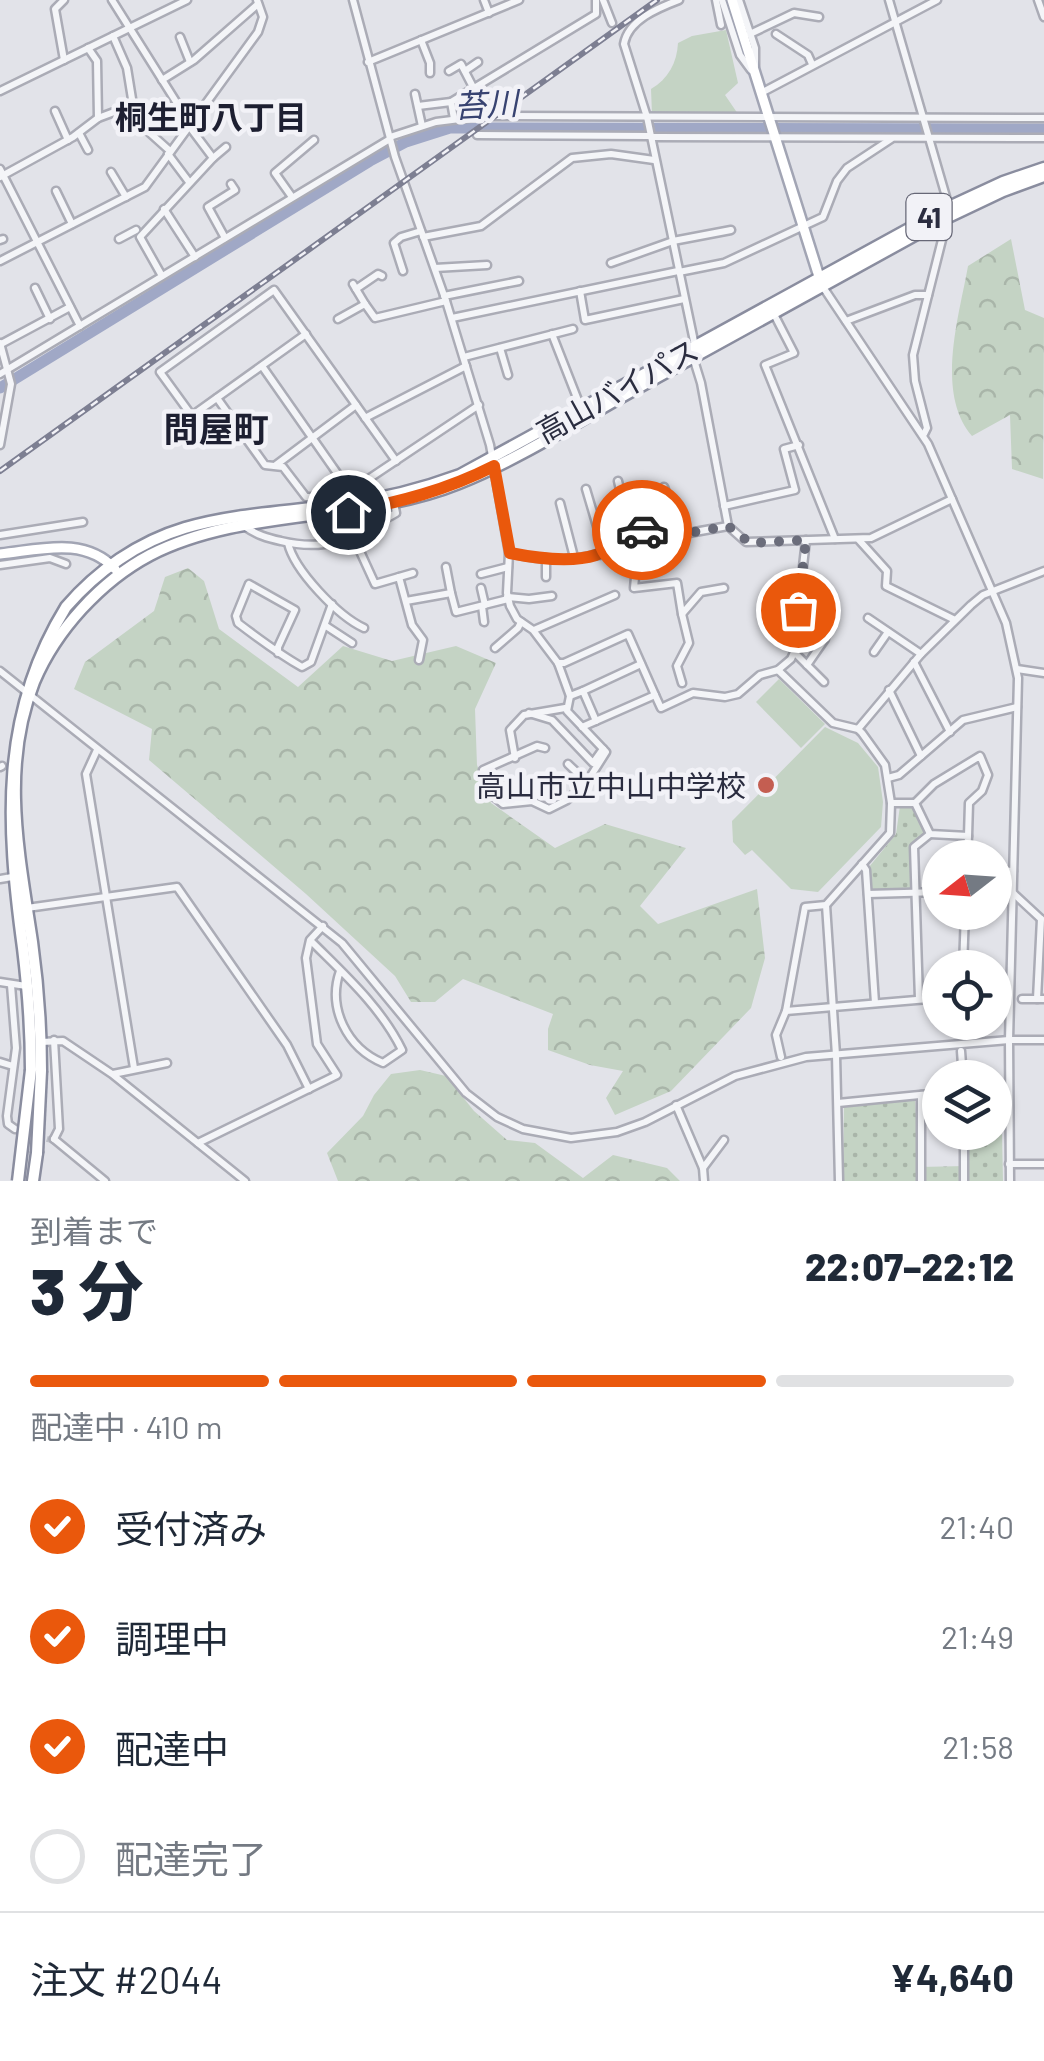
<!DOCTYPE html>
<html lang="ja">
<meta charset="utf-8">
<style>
:root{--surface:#fff;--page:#f2f2f3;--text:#1f2937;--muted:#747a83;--line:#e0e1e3;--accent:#ea580c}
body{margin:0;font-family:Barlow,"Noto Sans JP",sans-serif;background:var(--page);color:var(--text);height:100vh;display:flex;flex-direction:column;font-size:38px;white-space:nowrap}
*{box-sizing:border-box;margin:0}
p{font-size:32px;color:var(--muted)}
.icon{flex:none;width:55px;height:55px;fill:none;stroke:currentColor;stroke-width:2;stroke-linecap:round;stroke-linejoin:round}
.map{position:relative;height:1181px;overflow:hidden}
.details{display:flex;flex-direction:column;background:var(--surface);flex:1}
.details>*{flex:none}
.needle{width:65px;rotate:253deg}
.fabs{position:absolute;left:922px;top:840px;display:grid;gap:20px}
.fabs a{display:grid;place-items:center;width:90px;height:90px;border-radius:50%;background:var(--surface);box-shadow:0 2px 8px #0004;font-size:50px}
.pin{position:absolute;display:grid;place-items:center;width:85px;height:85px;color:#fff;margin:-42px;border:5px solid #fff;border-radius:50%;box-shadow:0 2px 10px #0007}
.courier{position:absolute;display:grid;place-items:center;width:100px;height:100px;margin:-50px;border:8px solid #ea580c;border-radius:50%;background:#fff;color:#222;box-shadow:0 2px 12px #0007}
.summary em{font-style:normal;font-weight:800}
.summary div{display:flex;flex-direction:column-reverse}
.summary{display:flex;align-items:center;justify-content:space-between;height:170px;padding:0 30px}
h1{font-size:65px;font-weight:800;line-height:75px}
.bar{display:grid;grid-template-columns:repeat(4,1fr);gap:15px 10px;align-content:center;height:120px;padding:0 30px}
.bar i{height:12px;border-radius:8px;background:var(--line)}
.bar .selected{background:var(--accent)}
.bar p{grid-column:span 4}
.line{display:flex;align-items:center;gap:25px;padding:0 30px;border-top:2px solid var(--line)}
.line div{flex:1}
ol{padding:0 30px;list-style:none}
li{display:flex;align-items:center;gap:30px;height:110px}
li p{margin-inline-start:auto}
li .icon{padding:10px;border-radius:50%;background:var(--accent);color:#fff;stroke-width:4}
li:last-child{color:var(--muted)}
li i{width:55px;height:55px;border:5px solid var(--line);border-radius:50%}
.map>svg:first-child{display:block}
</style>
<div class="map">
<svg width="1044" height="1181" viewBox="0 0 1044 1181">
<defs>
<pattern id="forest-crowns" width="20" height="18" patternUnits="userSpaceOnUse" patternTransform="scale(2.5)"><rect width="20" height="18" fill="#c4d3c4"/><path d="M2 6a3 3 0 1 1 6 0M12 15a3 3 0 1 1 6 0" fill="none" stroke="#a9b5a9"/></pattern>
<pattern id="park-dots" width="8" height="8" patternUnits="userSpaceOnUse" patternTransform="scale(2.5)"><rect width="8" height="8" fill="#c4d3c4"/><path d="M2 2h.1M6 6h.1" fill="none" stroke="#a9b5a9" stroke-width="1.8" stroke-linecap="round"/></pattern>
</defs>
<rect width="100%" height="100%" fill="#e2e3e9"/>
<g fill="#c4d3c4">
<path d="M 726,30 L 738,83 L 725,95 L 738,114 L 652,114 L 651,89 C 668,79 677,63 678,43 L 692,36 Z"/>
<path d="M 779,679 L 825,724 L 801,748 L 756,702 Z"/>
<path d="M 825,727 L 858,743 L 878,767 L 883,802 L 881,827 L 818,892 L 791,889 L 752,850 L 745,855 L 733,842 L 732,821 Z"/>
</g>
<g fill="url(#forest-crowns)">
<path d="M 1011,239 L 1025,310 L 1044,318 L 1043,479 L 1012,469 L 1010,415 L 972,436 C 935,393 959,317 968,266 Z"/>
<path d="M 188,568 L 204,581 L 219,629 L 298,687 L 343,646 L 392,661 L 456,646 L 496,663 L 475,709 L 477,765 L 491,803 L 555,848 L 605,824 L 686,848 L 640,906 L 658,924 L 757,889 L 765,958 L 751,1008 L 671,1091 L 615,1115 L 606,1098 L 623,1071 L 590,1065 L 548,1050 L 548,1029 L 553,1014 L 463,979 L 435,1002 L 411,1002 L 395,976 L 306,894 L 149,760 L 152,729 L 74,689 L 85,662 L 154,611 L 165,577 Z"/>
<path d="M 420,1070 L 446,1076 L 474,1111 L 507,1140 L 535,1143 L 583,1178 L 613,1155 L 667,1168 L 680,1181 L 338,1181 L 327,1153 L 363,1116 L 374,1095 L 391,1074 Z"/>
</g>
<g fill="url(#park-dots)">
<path d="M 900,806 L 914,808 L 925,832 L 911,847 L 912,887 L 910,890 L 872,891 L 869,867 L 896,834 Z"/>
<path d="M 915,1099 L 919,1167 L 965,1166 L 966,1135 L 1002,1134 L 1003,1181 L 843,1181 L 844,1105 Z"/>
</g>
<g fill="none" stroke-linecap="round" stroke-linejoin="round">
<path stroke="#a0a8c6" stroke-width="11" d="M 0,388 L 370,161 L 406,142 L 450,128 L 1044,129"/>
<path stroke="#bdbfc7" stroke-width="6" stroke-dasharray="6 3" stroke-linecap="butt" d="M 21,1131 L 51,1140"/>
<g stroke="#abacb6" stroke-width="11">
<g id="minor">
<path d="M 112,0 L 190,124"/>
<path d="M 353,0 L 395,157 L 446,301 L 490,445 L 509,553 L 507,593 L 510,606 L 517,619 L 533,630 L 558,663 L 570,696 L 567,711 L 606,752 L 587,782"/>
<path d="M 484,0 L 489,13"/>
<path d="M 603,0 L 612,23"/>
<path d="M 679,0 C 658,8 628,20 624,44 L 647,117 L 695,346"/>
<path d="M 716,0 L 721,25"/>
<path d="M 722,0 L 740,55 L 751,70"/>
<path d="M 739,0 L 755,48 L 755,66"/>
<path d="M 889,0 L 949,207"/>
<path d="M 1038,0 L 1044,17"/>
<path d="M 750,34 L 794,13 L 819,17"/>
<path d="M 776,34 L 808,55 L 812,64"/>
<path d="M 180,37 L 190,62"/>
<path d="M 421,40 L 430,63 L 430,73"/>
<path d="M 88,48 L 97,61 L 98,118"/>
<path d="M 64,60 L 55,9 L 64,0"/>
<path d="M 368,62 L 519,0"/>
<path d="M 449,71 L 461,64 L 474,89"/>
<path d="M 465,71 L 478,62"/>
<path d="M 162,80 L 194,60 L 258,4"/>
<path d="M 0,91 L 187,0"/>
<path d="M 761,93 L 937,0"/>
<path d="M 415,94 L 422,126"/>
<path d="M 418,106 L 451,102"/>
<path d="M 55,111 L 68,140"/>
<path d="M 454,119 L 451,102 L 596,14 L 596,0"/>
<path d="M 141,125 L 170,151"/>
<path d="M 79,133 L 88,150"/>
<path d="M 477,135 L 650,136"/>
<path d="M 390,137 L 436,122 L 484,116 L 1044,118"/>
<path d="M 651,137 L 1044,138"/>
<path d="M 168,154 L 189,182"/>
<path d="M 213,158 L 226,147"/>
<path d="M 0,169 L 80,326"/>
<path d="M 111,172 L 126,197"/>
<path d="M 0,177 L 73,137 L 98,118 L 133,105 L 127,68 L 113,36"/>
<path d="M 56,191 L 72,224"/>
<path d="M 292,197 L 275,173 L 314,140"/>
<path d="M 164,209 L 195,257"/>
<path d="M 423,237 L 481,226 L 572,158 L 611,154 L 654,160"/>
<path d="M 225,238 L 208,207 L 235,190 L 231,184"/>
<path d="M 119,239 L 136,230"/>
<path d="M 0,240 L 3,239"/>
<path d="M 0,261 L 145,187 L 258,32 L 263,17 L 257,0"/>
<path d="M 611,263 L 673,241 L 731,230"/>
<path d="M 435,268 L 487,265"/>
<path d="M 403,271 L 394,243 L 401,237 L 421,231"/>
<path d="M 679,272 L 724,263 L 823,217 L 837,181 L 847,168 L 891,139"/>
<path d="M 162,276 L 140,237 L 213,158 L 189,126"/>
<path d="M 353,284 L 365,304"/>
<path d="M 823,287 L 928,444 L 1006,623 L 1018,678 L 1009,1040 L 1010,1181"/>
<path d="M 35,288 L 50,319"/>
<path d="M 356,289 L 378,274 L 382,276"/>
<path d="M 580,291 L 585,320 L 684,299"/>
<path d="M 444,296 L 519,281"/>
<path d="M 452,318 L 678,271"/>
<path d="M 776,318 L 794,353 L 765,365 L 835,539"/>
<path d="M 338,319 L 365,304 L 375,318 L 446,301"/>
<path d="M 846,321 L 915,295 L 928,295"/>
<path d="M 552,334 L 581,408"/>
<path d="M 0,343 L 11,384 L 0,445"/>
<path d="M 1,344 L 70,307"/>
<path d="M 500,348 L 508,375"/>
<path d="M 464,357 L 573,329"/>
<path d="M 693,357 L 701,383 L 728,526 L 746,542 L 871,538 L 952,499"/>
<path d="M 262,366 L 346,486 L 353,536 L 375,584 L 413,573"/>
<path d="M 0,374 L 390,139"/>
<path d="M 217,398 L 265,465 L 283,467 L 306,497 L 318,497 L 344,482"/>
<path d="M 192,416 L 160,372 L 274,290 L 396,461"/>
<path d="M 365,418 L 466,366"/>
<path d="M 186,420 L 306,334"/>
<path d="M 924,434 L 927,428 L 915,381 L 913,355 L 946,224 L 944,219"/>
<path d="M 276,465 L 356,405"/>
<path d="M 618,481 L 630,533"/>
<path d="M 346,486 L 358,486 L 479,405"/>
<path d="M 664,487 L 675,516 L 676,535"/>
<path d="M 586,489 L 604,550"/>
<path d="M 560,503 L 574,557"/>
<path d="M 724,506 L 795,490 L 784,449 L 799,445"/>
<path d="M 244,526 C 257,535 267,538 281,541 C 331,553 354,536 396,513 L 394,503"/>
<path d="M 0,535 L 83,522"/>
<path d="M 859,540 L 887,571 L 886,586 L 955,620"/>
<path d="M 288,543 C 294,570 338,616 364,628"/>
<path d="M 509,553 C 540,560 582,564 611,548 C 620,543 628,535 636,530 L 678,535 L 728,526"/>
<path d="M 599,555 L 632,549 L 637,556 L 634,588 L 677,583 L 682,614 L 701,592 L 724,588"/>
<path d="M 546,558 L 546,577"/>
<path d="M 0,565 L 50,558 L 66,564"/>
<path d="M 446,567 L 451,593"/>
<path d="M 481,574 L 508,567"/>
<path d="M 399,577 L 412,625 L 423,640 L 419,660"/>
<path d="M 481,588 L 485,605"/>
<path d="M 507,597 L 529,599 L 552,596"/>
<path d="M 406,601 L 451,593 L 456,612 L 508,599"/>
<path d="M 482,606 L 484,622"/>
<path d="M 868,618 L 921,654"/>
<path d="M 326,626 L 352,643"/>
<path d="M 534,630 L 615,595"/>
<path d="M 802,631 L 805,609 L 815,589"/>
<path d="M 495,648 L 518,628 L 521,622"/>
<path d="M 874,652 L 888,632"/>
<path d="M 278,653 L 278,647 L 295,610 L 249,584 L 236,616 L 238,623 C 259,639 279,654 302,667 L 311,662 L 332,604"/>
<path d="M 796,654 L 824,682"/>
<path d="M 914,662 L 950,732"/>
<path d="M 558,663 L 564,663 L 628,634 L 655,695 L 582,727"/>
<path d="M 807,665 L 825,639"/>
<path d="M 1017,669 L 1044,673"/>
<path d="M 778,670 L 833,723 L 858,729 L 862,733 L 885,765 L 891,803 L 890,833 L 826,905 L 805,907 L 786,1011 L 940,998"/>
<path d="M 0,671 L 342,943 L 466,1093 L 497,1117 L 523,1129 L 571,1138 L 617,1132 L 645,1122 L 735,1076 L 806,1057 L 1009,1040 L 1044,1040"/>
<path d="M 682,683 L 677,666 L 689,643 L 682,614"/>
<path d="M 889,690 L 921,756"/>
<path d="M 583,691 L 641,664"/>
<path d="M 655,695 L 661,708 L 693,693 L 725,697 L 738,694 L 760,675 L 778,670 L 791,659 L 801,637 L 798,610 L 806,540"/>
<path d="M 570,696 L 583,691 L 596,721"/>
<path d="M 529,713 L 552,720 L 593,763 L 603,749"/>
<path d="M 858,729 L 921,654 L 971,605 L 983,595 L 1044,571"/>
<path d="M 545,748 L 537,746 L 483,770 L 491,794 L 503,804 L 532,801 L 549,809 L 567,800 L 587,782 L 568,764"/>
<path d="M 97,750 L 86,774 L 134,1068"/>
<path d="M 515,758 L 510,730 L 524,715 L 565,708"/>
<path d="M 0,767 L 2,766"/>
<path d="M 888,778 L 899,775 L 963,720 L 1017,707"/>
<path d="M 891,803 L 915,803 L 930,834 L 968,836 L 967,858"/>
<path d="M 915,803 L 934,784 L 980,756 L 988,775 L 982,791 L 969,803 L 968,836"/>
<path d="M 862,864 L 866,870 L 875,1003"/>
<path d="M 995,870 L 1013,871"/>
<path d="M 0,879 L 12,877"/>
<path d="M 1013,893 L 1041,919"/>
<path d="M 868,894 L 940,892"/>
<path d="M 826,905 L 836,1055 L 839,1181"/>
<path d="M 27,908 L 177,887 L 287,1045 L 309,1089"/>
<path d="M 1041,919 L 1037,999 L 1044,999"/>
<path d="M 311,941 C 344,974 381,1007 402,1050 L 383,1063 C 347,1048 327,1008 340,971"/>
<path d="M 963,968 L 965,912"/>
<path d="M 0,982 L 26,986"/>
<path d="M 11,985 L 16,1048 L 7,1116 L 8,1124 L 15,1129"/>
<path d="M 919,999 L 914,847 L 930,834"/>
<path d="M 1022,999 L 1037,999"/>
<path d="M 964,1022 L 965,1037"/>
<path d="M 54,1040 L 59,1129 L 54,1139"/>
<path d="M 41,1042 L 63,1041 L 112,1074 L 245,1181"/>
<path d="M 961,1051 L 963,1078"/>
<path d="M 781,1057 L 776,1035 L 786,1011"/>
<path d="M 0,1062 L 13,1066"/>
<path d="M 113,1074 L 167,1063"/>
<path d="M 921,1095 L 921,1181"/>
<path d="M 838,1103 L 940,1093"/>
<path d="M 676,1105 L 703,1168 L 704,1181"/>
<path d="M 54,1139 L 105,1181"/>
<path d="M 198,1143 L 337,1075 L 317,1044 L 306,958 L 310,940 L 323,926"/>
<path d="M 1009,1164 L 1044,1164"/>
<path d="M 703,1168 L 724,1140"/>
<path d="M 964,1181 L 964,1132"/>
</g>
</g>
<g stroke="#a2a5b4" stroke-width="14">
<g id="major">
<path d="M 732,0 L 821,283"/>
<path d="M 0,554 C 40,550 84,536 115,569"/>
</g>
</g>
<g stroke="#8a8d9f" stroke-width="15">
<g id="highway">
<path d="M 31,1070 C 31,1029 28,989 23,948 C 6,823 0,714 66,607 C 97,571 138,542 185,528 C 236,513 290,512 343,504 C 383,499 422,489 460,475 L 949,207 L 1003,182 L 1044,168"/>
<path d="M 41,1071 C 41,1028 38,985 32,942 C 19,855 0,767 34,682 C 56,630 101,581 150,555 C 244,507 360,523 459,483 C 519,459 576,422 632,391 C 736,333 840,276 944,219 L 1003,191 L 1044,176"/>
<path d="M 33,1181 L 37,1153"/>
</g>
</g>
<use href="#minor" stroke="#f4f5f8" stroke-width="6"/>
<use href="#major" stroke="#fff" stroke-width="9"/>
<use href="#highway" stroke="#fff" stroke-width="10"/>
<g stroke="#7d7f92" stroke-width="6">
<path id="rail" d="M 0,471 L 657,0"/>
</g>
<use href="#rail" stroke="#f2f2f7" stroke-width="2.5" stroke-dasharray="8" stroke-linecap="butt"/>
<g stroke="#8a8d9f" stroke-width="15" stroke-linecap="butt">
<g id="highway-bridge">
<path d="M 37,1153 L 41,1071"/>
<path d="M 18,1181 L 31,1070"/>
</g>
</g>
<use href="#highway-bridge" stroke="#fff" stroke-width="10"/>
</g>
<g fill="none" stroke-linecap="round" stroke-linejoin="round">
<path stroke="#6b6d7b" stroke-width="10" stroke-dasharray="0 18" d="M 642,530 L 678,535 L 728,526 L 750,543 L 806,540 L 798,610"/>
<path stroke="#ea580c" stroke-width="12" d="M 348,512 C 400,502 447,490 494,466 L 510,553 C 535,558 571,563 596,555 C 611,549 623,539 636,530 L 642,530"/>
</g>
<circle fill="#c45e51" stroke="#f2f2f7" stroke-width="4" cx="766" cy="785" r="10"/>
<g text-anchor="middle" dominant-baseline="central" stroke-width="9" stroke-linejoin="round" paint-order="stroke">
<rect fill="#f2f2f7" stroke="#676877" stroke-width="2.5" x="906.5" y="194" width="45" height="46" rx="8"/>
<g font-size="28" font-weight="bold" fill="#2b2d40">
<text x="929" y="217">41</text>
</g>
<g font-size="30" fill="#2b2d40" stroke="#f2f2f7">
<text transform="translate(617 390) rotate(-29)">高山バイパス</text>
</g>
<g font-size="30" fill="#2b2d40" stroke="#f2f2f7" text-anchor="end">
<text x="746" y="785">高山市立中山中学校</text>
</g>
<g font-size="32" font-style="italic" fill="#384371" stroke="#f2f2f7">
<text transform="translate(486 103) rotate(-3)">苔川</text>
</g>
<g font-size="32" font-weight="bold" fill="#1d1f31" stroke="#f2f2f7">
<text x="211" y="116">桐生町八丁目</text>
</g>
<g font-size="35" font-weight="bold" fill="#1d1f31" stroke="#f2f2f7">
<text x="216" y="428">問屋町</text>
</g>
</g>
</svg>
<div class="fabs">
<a><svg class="needle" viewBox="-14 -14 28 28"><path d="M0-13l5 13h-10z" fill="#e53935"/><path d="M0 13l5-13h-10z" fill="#747a83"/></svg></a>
<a><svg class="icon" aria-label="locate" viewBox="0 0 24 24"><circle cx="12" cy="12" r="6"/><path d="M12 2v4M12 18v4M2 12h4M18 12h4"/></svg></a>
<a><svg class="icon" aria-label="layers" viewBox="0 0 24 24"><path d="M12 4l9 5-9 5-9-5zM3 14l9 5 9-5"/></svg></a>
</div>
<div class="pin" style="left:798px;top:610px;background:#ea580c"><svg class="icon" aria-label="bag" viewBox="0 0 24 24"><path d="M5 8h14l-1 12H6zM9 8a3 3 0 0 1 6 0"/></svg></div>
<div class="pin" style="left:348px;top:512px;background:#1f2937"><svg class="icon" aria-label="home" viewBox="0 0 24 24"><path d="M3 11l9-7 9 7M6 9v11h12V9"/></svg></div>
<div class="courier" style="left:642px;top:530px"><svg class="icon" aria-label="car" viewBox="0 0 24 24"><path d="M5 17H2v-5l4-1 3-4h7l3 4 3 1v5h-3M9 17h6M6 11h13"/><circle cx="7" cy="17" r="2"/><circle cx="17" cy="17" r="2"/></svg></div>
</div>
<section class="details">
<div class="summary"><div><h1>3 分</h1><p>到着まで</p></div><em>22:07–22:12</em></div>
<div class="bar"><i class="selected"></i><i class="selected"></i><i class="selected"></i><i></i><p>配達中 · 410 m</p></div>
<ol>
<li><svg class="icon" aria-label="check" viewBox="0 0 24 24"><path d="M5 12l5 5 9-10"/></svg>受付済み<p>21:40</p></li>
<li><svg class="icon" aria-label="check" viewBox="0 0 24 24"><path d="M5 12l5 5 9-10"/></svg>調理中<p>21:49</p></li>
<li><svg class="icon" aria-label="check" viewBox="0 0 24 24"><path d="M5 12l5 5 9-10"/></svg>配達中<p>21:58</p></li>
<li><i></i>配達完了</li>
</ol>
<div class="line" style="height:130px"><div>注文 #2044</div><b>¥4,640</b></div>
</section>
